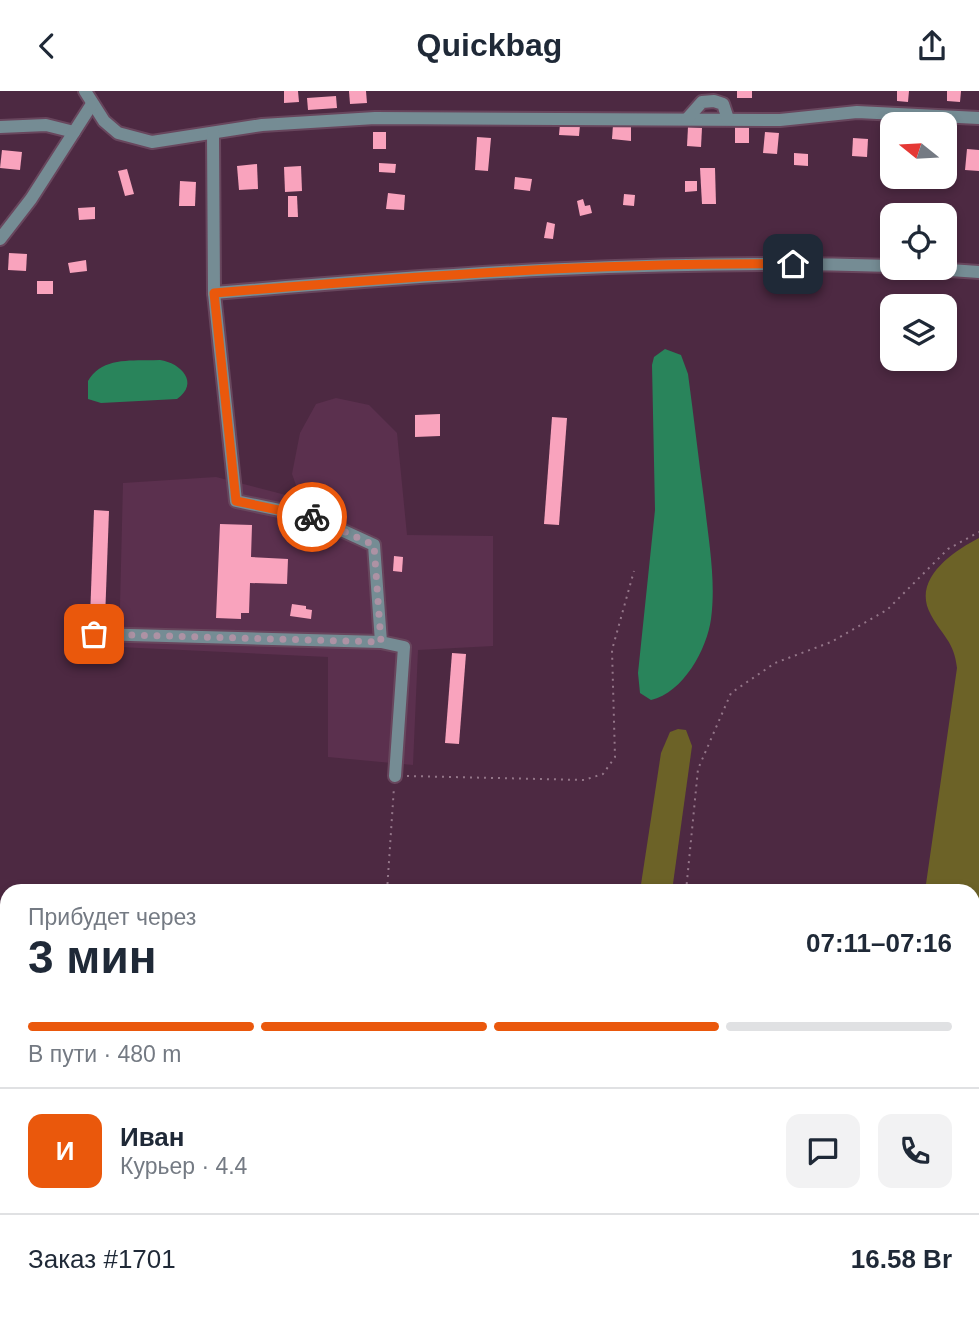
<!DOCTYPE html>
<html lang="ru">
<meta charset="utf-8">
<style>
:root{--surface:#fff;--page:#f2f2f3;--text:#1f2937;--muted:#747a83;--line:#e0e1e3;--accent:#ea580c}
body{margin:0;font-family:Arial,sans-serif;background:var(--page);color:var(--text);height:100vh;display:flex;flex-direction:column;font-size:26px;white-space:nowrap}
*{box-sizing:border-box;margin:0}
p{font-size:23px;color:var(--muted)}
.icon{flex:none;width:38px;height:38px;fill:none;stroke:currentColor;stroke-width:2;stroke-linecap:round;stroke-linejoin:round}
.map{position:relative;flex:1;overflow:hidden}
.drawer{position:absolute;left:0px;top:793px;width:980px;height:436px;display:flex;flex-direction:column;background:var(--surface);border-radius:21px 21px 0 0;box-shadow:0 4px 10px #0003}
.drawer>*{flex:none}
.needle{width:46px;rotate:288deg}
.fabs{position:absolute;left:880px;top:21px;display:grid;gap:14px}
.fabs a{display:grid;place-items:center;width:77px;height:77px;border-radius:14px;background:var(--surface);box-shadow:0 4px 10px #0003;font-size:35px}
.pin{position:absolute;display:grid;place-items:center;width:60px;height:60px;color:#fff;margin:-30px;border-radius:14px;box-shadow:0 4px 10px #0006}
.courier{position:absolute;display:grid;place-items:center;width:70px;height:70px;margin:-35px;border:5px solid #ea580c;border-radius:50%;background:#fff;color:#222;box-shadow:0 2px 9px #0007}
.headline em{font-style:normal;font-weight:800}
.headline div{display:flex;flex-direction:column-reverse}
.headline{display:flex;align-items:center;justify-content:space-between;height:119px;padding:0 28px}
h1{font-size:46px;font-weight:800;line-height:52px}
.bar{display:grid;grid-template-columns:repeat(4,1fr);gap:10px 7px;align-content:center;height:84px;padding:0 28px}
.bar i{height:9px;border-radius:5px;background:var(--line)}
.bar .selected{background:var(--accent)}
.bar p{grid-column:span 4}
.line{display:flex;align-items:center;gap:18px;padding:0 28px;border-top:2px solid var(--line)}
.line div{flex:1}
.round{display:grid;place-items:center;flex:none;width:74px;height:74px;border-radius:14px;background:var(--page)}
header{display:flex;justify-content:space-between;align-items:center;height:91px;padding:0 28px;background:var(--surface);font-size:32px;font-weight:800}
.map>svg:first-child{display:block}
</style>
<header><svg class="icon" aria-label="back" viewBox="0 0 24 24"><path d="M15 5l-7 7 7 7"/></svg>Quickbag<svg class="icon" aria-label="share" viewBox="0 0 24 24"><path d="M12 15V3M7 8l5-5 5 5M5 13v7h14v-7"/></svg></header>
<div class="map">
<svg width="979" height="1227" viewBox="0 0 979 1227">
<rect width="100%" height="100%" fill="#4d2942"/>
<path fill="#5b304e" d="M 336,307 L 369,314 L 397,342 L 407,444 L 493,445 L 493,555 L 418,559 L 413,674 L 328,666 L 328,566 L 119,556 L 123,392 L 216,386 L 301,408 L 292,383 L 300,342 L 316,313 Z"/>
<g fill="#6c6227">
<path d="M 979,447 L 979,1227 L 856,1227 L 857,1222 L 973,1222 L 973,800 L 925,800 L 957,577 C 954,550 943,546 931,524 C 911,489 952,461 979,447 Z"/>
<path d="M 678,638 L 686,639 L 692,655 L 672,800 L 640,800 L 661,662 L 670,641 Z"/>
<path d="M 307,1222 L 404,1222 L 411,1227 L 306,1227 Z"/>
<path d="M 553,1222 L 714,1222 L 758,1227 L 771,1226 L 782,1222 L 828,1222 L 832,1227 L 580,1227 Z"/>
</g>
<g fill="#29845b">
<path d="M 665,258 L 681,264 L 688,283 C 694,327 699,372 705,416 C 709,452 716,491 711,528 C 707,558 683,602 651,609 L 640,602 L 638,582 L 655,419 L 652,274 L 654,266 Z"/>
<path d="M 160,269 C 181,272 200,292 177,308 L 101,312 L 88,308 L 88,290 C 102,265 134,270 160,269 Z"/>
</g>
<g fill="#f9a3bd">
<path d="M 284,0 L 298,0 L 299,11 L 284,12 Z"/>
<path d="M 349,0 L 366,0 L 367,12 L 350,13 Z"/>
<rect x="737" y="0" width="15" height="7"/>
<path d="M 897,0 L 909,0 L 908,11 L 897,10 Z"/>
<path d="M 947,0 L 961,0 L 960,11 L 947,10 Z"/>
<path d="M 336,5 L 337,17 L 308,19 L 307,7 Z"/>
<path d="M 560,33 L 580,34 L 579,45 L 559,44 Z"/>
<path d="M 613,34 L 631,35 L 631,50 L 612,48 Z"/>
<path d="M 735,34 L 749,35 L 749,52 L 735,52 Z"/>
<path d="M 688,36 L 702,37 L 701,56 L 687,55 Z"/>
<rect x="373" y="41" width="13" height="17"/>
<path d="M 765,41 L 779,42 L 777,63 L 763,62 Z"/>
<path d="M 477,46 L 491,47 L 488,80 L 475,79 Z"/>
<path d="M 853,47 L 868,48 L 867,66 L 852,65 Z"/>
<path d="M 967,58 L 979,59 L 979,80 L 965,79 Z"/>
<path d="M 2,59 L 22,61 L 20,79 L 0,77 Z"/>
<path d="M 794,62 L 808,63 L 808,75 L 794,74 Z"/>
<path d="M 379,72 L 396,73 L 395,82 L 379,81 Z"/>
<path d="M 257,73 L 258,98 L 239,99 L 237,75 Z"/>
<path d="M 301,75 L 302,100 L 285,101 L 284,76 Z"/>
<path d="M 700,77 L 715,77 L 716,113 L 702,113 Z"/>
<path d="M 127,78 L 134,103 L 125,105 L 118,80 Z"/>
<path d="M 515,86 L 532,88 L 530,100 L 514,98 Z"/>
<path d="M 180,90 L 196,91 L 195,115 L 179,115 Z"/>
<path d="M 685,90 L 697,90 L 697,100 L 685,101 Z"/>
<path d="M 388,102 L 405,104 L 404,119 L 386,118 Z"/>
<path d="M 624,103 L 635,104 L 634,115 L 623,114 Z"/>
<path d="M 288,105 L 297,105 L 298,126 L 288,126 Z"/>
<path d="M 583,108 L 585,115 L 590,114 L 592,122 L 580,125 L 577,110 Z"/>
<path d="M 95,116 L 95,128 L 79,129 L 78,117 Z"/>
<path d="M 547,131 L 555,133 L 553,148 L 544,147 Z"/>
<path d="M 9,162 L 27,163 L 26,180 L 8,179 Z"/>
<path d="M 86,169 L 87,180 L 70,182 L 68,172 Z"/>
<rect x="37" y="190" width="16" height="13"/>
<path d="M 440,323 L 440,345 L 415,346 L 415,324 Z"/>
<path d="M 552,326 L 567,327 L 559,434 L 544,433 Z"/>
<path d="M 94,419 L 109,420 L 105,528 L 90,527 Z"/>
<path d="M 220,433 L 252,434 L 251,466 L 288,468 L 287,493 L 250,492 L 249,522 L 241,522 L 241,528 L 216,527 Z"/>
<path d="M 394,465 L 403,466 L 402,481 L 393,480 Z"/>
<path d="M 292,513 L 306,515 L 306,518 L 312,519 L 311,528 L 290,525 Z"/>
<path d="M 452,562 L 466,563 L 459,653 L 445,652 Z"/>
</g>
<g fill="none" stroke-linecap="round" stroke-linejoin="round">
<g stroke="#68465d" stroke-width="16">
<g id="minor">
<path d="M 85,0 L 104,30 L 118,42 L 152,51 L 262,34 L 375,27 L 780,29 L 857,21 L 979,27"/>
<path d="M 687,28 L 702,11 L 714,10 L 723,13 L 728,28"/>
<path d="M 0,36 L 46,34 L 74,41"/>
<path d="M 213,42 L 214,202 L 236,410 L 313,426 L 374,454 L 381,551 L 404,556 L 395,685"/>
<path d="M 0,148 L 31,108 L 92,13"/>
<path d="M 921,177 L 979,181"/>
<path d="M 214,202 C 440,183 666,167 892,175"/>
<path d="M 94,543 L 381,551"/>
</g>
</g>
<g stroke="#947689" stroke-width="2" stroke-dasharray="2 5" stroke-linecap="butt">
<path d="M 407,685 L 584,689 L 603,683 L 615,666 L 612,559 L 634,480"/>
<path d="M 387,800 L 394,696"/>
<path d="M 686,800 L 698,678 L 731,602 L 775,572 L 831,551 L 887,519 L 948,458 L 979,441"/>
</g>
<use href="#minor" stroke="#758c94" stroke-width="12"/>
</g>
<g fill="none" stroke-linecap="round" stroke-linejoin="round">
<path stroke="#ad92a4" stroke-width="7" stroke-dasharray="0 12.6" d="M 94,543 L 381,551 L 374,454 L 312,426"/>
<path stroke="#ea580c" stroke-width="9" d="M 312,426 L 236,410 L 214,202 C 406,186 600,171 793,173"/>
</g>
</svg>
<div class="fabs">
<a><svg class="needle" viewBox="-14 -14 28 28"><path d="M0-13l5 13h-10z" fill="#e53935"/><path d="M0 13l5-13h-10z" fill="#747a83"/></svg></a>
<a><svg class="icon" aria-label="locate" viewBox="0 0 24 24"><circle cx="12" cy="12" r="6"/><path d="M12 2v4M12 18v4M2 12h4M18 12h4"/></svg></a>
<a><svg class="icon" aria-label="layers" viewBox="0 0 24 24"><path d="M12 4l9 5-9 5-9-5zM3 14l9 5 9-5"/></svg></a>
</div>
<div class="pin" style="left:94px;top:543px;background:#ea580c"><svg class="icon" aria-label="bag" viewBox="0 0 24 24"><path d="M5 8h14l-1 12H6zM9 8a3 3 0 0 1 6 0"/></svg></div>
<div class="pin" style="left:793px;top:173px;background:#1f2937"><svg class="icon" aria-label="home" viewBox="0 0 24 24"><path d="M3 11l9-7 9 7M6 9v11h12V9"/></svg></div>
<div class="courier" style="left:312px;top:426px"><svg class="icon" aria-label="bike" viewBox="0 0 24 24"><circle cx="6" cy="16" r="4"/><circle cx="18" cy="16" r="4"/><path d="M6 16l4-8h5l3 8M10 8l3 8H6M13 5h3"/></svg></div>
<section class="drawer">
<div class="headline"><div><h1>3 мин</h1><p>Прибудет через</p></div><em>07:11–07:16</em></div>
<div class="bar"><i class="selected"></i><i class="selected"></i><i class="selected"></i><i></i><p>В пути · 480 m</p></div>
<div class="line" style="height:126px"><b class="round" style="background:var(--accent);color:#fff">И</b><div><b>Иван</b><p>Курьер · 4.4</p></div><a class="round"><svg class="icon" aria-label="chat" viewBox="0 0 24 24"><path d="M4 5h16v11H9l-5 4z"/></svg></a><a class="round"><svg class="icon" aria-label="phone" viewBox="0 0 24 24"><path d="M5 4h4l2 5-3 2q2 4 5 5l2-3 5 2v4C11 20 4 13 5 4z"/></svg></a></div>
<div class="line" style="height:91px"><div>Заказ #1701</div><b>16.58 Br</b></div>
</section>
</div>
